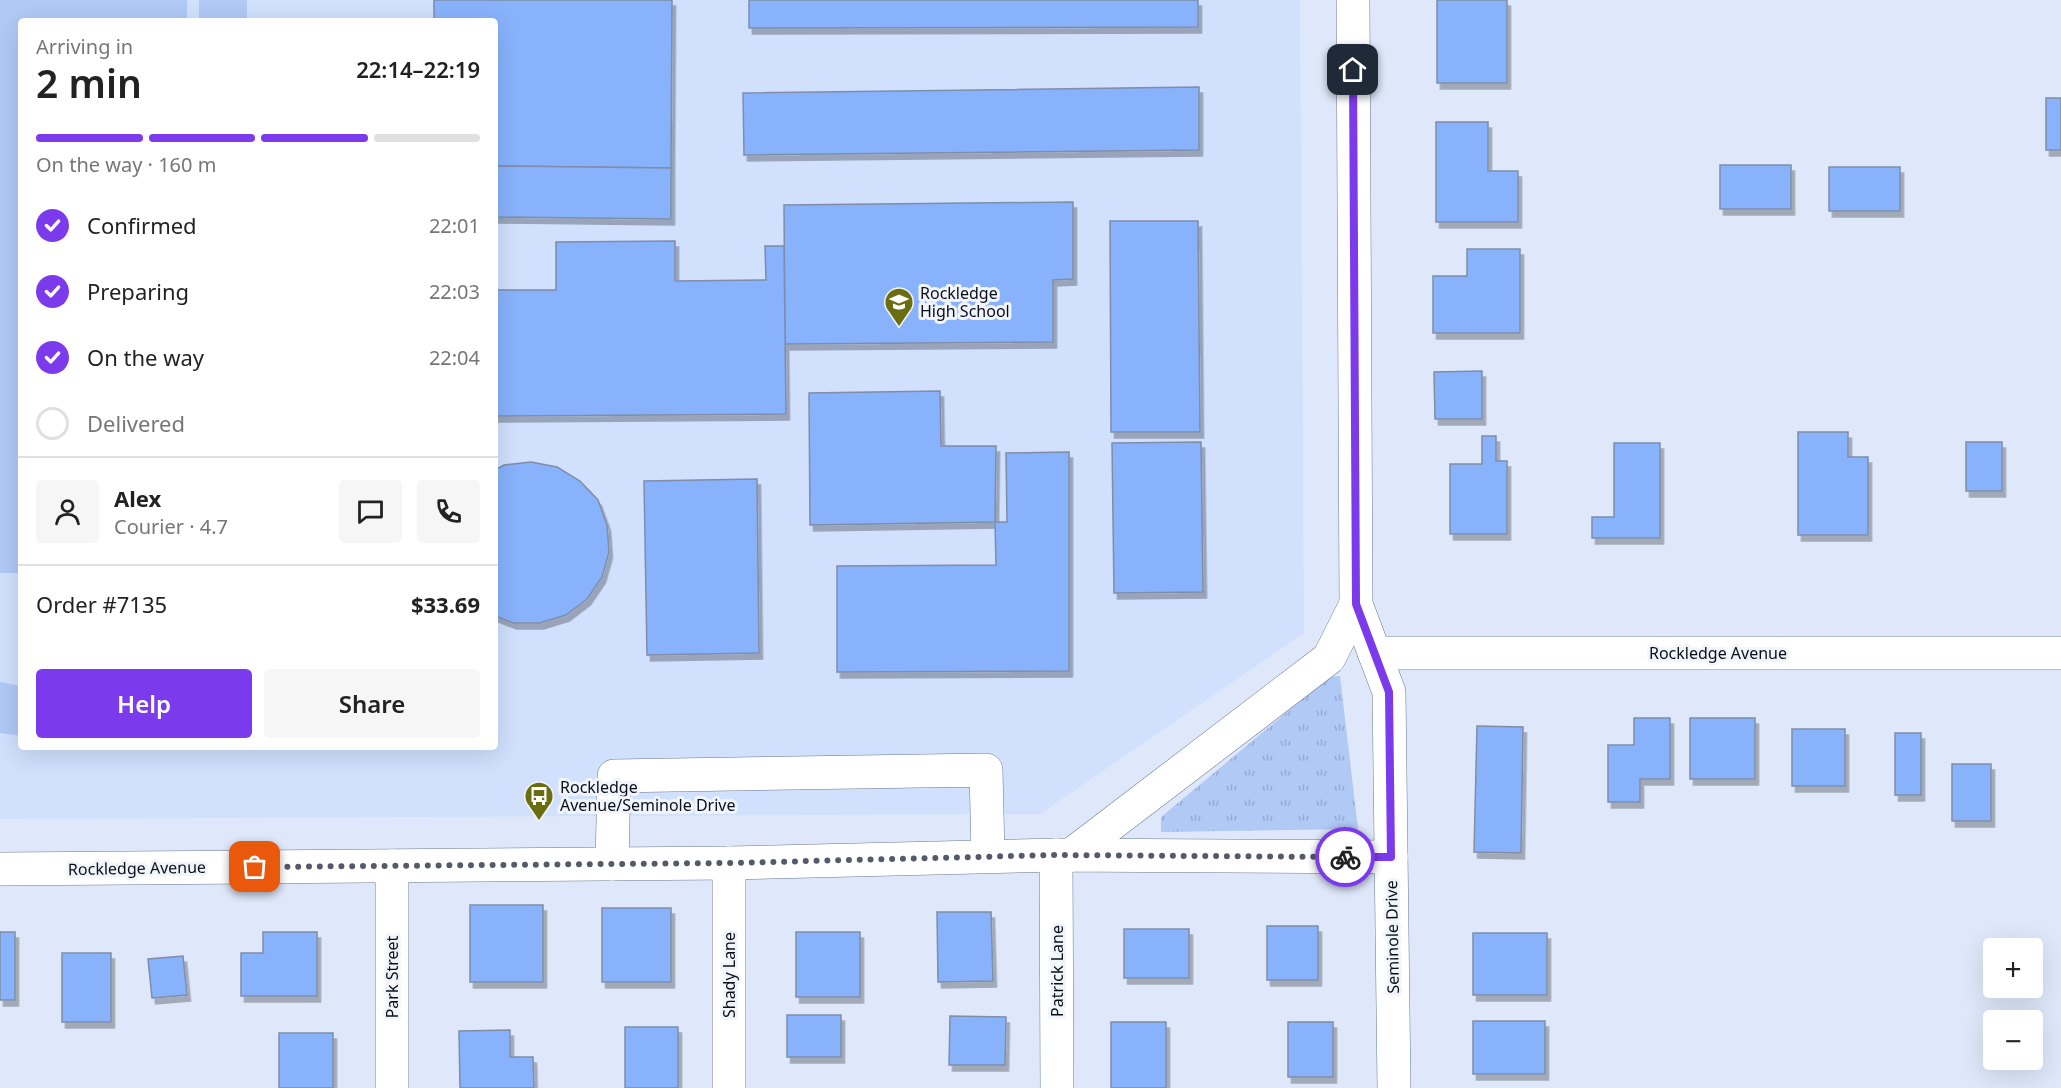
<!DOCTYPE html>
<meta charset="utf-8">
<style>
:root{--surface:#fff;--page:#f6f6f6;--text:#222;--muted:#767676;--line:#e0e0e0;--accent:#7c3aed}
body{margin:0;font-family:"Noto Sans",sans-serif;background:var(--page);color:var(--text);height:100vh;display:flex;flex-direction:column;font-size:22px;white-space:nowrap}
*{box-sizing:border-box;margin:0}
p{font-size:20px;color:var(--muted)}
.icon{flex:none;width:33px;height:33px;fill:none;stroke:currentColor;stroke-width:2;stroke-linecap:round;stroke-linejoin:round}
.map{position:relative;flex:1;overflow:hidden}
.side{position:absolute;left:18px;top:18px;width:480px;height:732px;display:flex;flex-direction:column;background:var(--surface);border-radius:6px;box-shadow:0 6px 24px #0002}
.side>*{flex:none}
.controls{position:absolute;left:1983px;top:938px;display:grid;gap:12px}
.controls a{display:grid;place-items:center;width:60px;height:60px;border-radius:6px;background:var(--surface);box-shadow:0 6px 24px #0002;font-size:30px}
.pin{position:absolute;display:grid;place-items:center;width:51px;height:51px;color:#fff;margin:-26px;border-radius:12px;box-shadow:0 3px 9px #0006}
.courier{position:absolute;display:grid;place-items:center;width:60px;height:60px;margin:-30px;border:4px solid #7c3aed;border-radius:50%;background:#fff;color:#222;box-shadow:0 2px 8px #0007}
.head em{font-style:normal;font-weight:600}
.head div{display:flex;flex-direction:column-reverse}
.head{display:flex;align-items:center;justify-content:space-between;height:102px;padding:0 18px}
h1{font-size:39px;font-weight:600;line-height:45px}
.bar{display:grid;grid-template-columns:repeat(4,1fr);gap:9px 6px;align-content:center;height:72px;padding:0 18px}
.bar i{height:8px;border-radius:4px;background:var(--line)}
.bar .on{background:var(--accent)}
.bar p{grid-column:span 4}
.line{display:flex;align-items:center;gap:15px;padding:0 18px;border-top:2px solid var(--line)}
.line div{flex:1}
.round{display:grid;place-items:center;flex:none;width:63px;height:63px;border-radius:6px;background:var(--page)}
ol{padding:0 18px;list-style:none}
li{display:flex;align-items:center;gap:18px;height:66px}
li p{margin-inline-start:auto}
li .icon{padding:6px;border-radius:50%;background:var(--accent);color:#fff;stroke-width:4}
li:last-child{color:var(--muted)}
li i{width:33px;height:33px;border:3px solid var(--line);border-radius:50%}
.cta{display:flex;gap:12px;margin-top:auto;padding:12px 18px}
.cta a{flex:1;height:69px;border-radius:6px;background:var(--accent);color:#fff;font-size:24px;font-weight:600;line-height:69px;text-align:center}
.cta a+a{background:var(--page);color:var(--text)}
.map>svg:first-child{display:block}
</style>
<div class="map">
<svg width="2061" height="1088" viewBox="0 0 2061 1088">
<defs>
<pattern id="grass-tufts" width="24" height="20" patternUnits="userSpaceOnUse" patternTransform="scale(1.5)"><rect width="24" height="20" fill="#b0c9f5"/><path d="M3 7l-1-3M5 7V3M7 7l1-3M15 17l-1-3M17 17v-4M19 17l1-3" fill="none" stroke="#96abd1"/></pattern>
<filter id="shadow"><feDropShadow dx="3.5" dy="6" stdDeviation="0" flood-color="#0004"/></filter>
</defs>
<rect width="100%" height="100%" fill="#dee8fa"/>
<path fill="#d0e0fd" fill-rule="evenodd" d="M 0,0 L 1300,0 L 1304,633 L 1040,814 L 0,819 ZM 21,21 L 495,21 L 495,747 L 21,747 Z"/>
<path fill="url(#grass-tufts)" d="M 1340,676 L 1358,829 L 1161,832 L 1161,817 L 1329,677 Z"/>
<g fill="#b0c9f5">
<path d="M 0,0 L 187,0 L 187,21 L 21,21 L 21,573 L 0,573 Z"/>
<rect x="199" y="0" width="48" height="21"/>
<path d="M 0,682 L 21,686 L 21,736 L 0,733 Z"/>
</g>
<g fill="#89b2fc" stroke="#7e8da8" stroke-width="1.5" filter="url(#shadow)">
<path d="M 434,0 L 672,0 L 671,168 L 495,166 L 495,21 L 434,21 Z"/>
<path d="M 749,0 L 1198,0 L 1198,27 L 749,28 Z"/>
<rect x="1437" y="0" width="70" height="83"/>
<path d="M 1199,87 L 1199,150 L 744,155 L 743,93 Z"/>
<rect x="2046" y="98" width="15" height="52"/>
<path d="M 1436,122 L 1488,122 L 1488,171 L 1518,171 L 1518,222 L 1436,222 Z"/>
<rect x="1720" y="165" width="71" height="44"/>
<path d="M 495,166 L 671,168 L 671,219 L 495,217 Z"/>
<rect x="1829" y="167" width="71" height="44"/>
<path d="M 1073,202 L 1073,279 L 1053,280 L 1053,342 L 785,344 L 784,205 Z"/>
<path d="M 1110,221 L 1198,221 L 1200,432 L 1111,432 Z"/>
<path d="M 675,241 L 675,281 L 766,280 L 765,246 L 784,246 L 786,414 L 495,416 L 495,290 L 556,290 L 556,242 Z"/>
<path d="M 1467,249 L 1520,249 L 1520,333 L 1433,333 L 1433,276 L 1467,276 Z"/>
<path d="M 1482,371 L 1482,419 L 1435,419 L 1434,372 Z"/>
<path d="M 940,391 L 941,446 L 996,446 L 995,522 L 810,525 L 809,393 Z"/>
<path d="M 1798,432 L 1848,432 L 1848,457 L 1868,457 L 1868,535 L 1798,535 Z"/>
<path d="M 1482,436 L 1496,436 L 1496,461 L 1507,461 L 1507,534 L 1450,534 L 1450,464 L 1482,464 Z"/>
<path d="M 1201,442 L 1203,592 L 1114,593 L 1112,443 Z"/>
<rect x="1966" y="442" width="36" height="49"/>
<path d="M 1614,443 L 1660,443 L 1660,538 L 1592,538 L 1592,517 L 1614,517 Z"/>
<path d="M 1069,452 L 1069,671 L 837,672 L 837,566 L 996,565 L 995,522 L 1007,522 L 1006,453 Z"/>
<path d="M 531,462 L 557,467 L 580,481 L 598,500 L 607,525 L 609,552 L 602,577 L 587,599 L 566,615 L 540,623 L 513,623 L 495,616 L 495,470 L 504,465 Z"/>
<path d="M 757,479 L 759,653 L 647,655 L 644,481 Z"/>
<path d="M 1634,718 L 1670,718 L 1670,779 L 1640,779 L 1640,802 L 1608,802 L 1608,745 L 1634,745 Z"/>
<rect x="1690" y="718" width="65" height="61"/>
<path d="M 1477,726 L 1523,727 L 1521,853 L 1474,852 Z"/>
<rect x="1792" y="729" width="53" height="57"/>
<rect x="1895" y="733" width="26" height="62"/>
<rect x="1952" y="764" width="39" height="57"/>
<rect x="470" y="905" width="73" height="77"/>
<rect x="602" y="908" width="69" height="74"/>
<path d="M 937,912 L 991,912 L 993,981 L 938,982 Z"/>
<rect x="1267" y="926" width="51" height="54"/>
<rect x="1124" y="929" width="65" height="49"/>
<rect x="0" y="932" width="15" height="68"/>
<path d="M 263,932 L 317,932 L 317,996 L 241,996 L 241,953 L 263,953 Z"/>
<rect x="796" y="932" width="64" height="65"/>
<rect x="1473" y="933" width="74" height="62"/>
<rect x="62" y="953" width="49" height="69"/>
<path d="M 183,956 L 187,995 L 152,998 L 148,959 Z"/>
<rect x="787" y="1015" width="54" height="42"/>
<path d="M 950,1016 L 1006,1017 L 1005,1065 L 949,1065 Z"/>
<rect x="1473" y="1021" width="72" height="53"/>
<rect x="1111" y="1022" width="55" height="66"/>
<rect x="1288" y="1022" width="45" height="55"/>
<rect x="625" y="1027" width="53" height="61"/>
<path d="M 510,1030 L 510,1057 L 533,1057 L 534,1088 L 460,1088 L 459,1031 Z"/>
<rect x="279" y="1033" width="54" height="55"/>
</g>
<g fill="none" stroke-linecap="round" stroke-linejoin="round">
<g stroke="#697892" stroke-width="34">
<g id="minor">
<path d="M 1353,0 L 1356,604 L 1389,692 L 1394,1088"/>
<path d="M 1374,653 L 2061,653"/>
<path d="M 1056,855 L 1057,1088"/>
<path d="M 1071,855 L 1329,658 L 1356,604"/>
<path d="M 729,863 L 729,1088"/>
<path d="M 612,864 L 614,776 L 986,770 L 988,856"/>
<path d="M 392,866 L 392,1088"/>
<path d="M 0,869 L 729,863 L 1056,855 L 1391,857"/>
</g>
</g>
<use href="#minor" stroke="#fff" stroke-width="33"/>
</g>
<g fill="none" stroke-linecap="round" stroke-linejoin="round">
<path stroke="#545a67" stroke-width="6" stroke-dasharray="0 10.8" d="M 255,867 L 729,863 L 1056,855 L 1345,857"/>
<path stroke="#7c3aed" stroke-width="8" d="M 1345,857 L 1391,857 L 1389,692 L 1356,604 L 1353,70"/>
</g>
<defs>
<g id="school-pin" transform="scale(1.5)"><path d="M0 17L-7.5 6A9.5 9.5 0 1 1 7.5 6Z" fill="#6a6d10" stroke="#f1f5fb"/><path d="M0-5L7-2L0 1L-7-2ZM-4 1L0 2.5L4 1V4Q0 6-4 4Z" fill="#fff"/></g>
<g id="bus-pin" transform="scale(1.5)"><path d="M0 17L-7.5 6A9.5 9.5 0 1 1 7.5 6Z" fill="#6a6d10" stroke="#f1f5fb"/><path d="M-5-6H5V4H4V6H2V4H-2V6H-4V4H-5ZM-3.5-4V0h7V-4ZM-3.5 1.2v1.5H-2V1.2ZM2 1.2v1.5H3.5V1.2Z" fill="#fff"/></g>
</defs>
<g fill-rule="evenodd">
<use href="#school-pin" x="899" y="302"/>
<use href="#bus-pin" x="539" y="796"/>
</g>
<g text-anchor="middle" dominant-baseline="central" stroke-width="6" stroke-linejoin="round" paint-order="stroke">
<g font-size="16" fill="#090e18" stroke="#f1f5fb" text-anchor="start">
<text x="920" y="293">Rockledge<tspan x="920" dy="18">High School</tspan></text>
<text x="560" y="787">Rockledge<tspan x="560" dy="18">Avenue/Seminole Drive</tspan></text>
</g>
<g font-size="16" fill="#090e18" stroke="#f1f5fb">
<text x="1718" y="653">Rockledge Avenue</text>
<text transform="translate(137 868) rotate(-1)">Rockledge Avenue</text>
<text transform="translate(1392 937) rotate(-91)">Seminole Drive</text>
<text transform="translate(1057 971) rotate(-90)">Patrick Lane</text>
<text transform="translate(729 975) rotate(-90)">Shady Lane</text>
<text transform="translate(392 977) rotate(-90)">Park Street</text>
</g>
</g>
</svg>
<div class="controls">
<a>+</a>
<a>−</a>
</div>
<div class="pin" style="left:255px;top:867px;background:#ea580c"><svg class="icon" aria-label="bag" viewBox="0 0 24 24"><path d="M5 8h14l-1 12H6zM9 8a3 3 0 0 1 6 0"/></svg></div>
<div class="pin" style="left:1353px;top:70px;background:#1f2937"><svg class="icon" aria-label="home" viewBox="0 0 24 24"><path d="M3 11l9-7 9 7M6 9v11h12V9"/></svg></div>
<div class="courier" style="left:1345px;top:857px"><svg class="icon" aria-label="bike" viewBox="0 0 24 24"><circle cx="6" cy="16" r="4"/><circle cx="18" cy="16" r="4"/><path d="M6 16l4-8h5l3 8M10 8l3 8H6M13 5h3"/></svg></div>
<section class="side">
<div class="head"><div><h1>2 min</h1><p>Arriving in</p></div><em>22:14–22:19</em></div>
<div class="bar"><i class="on"></i><i class="on"></i><i class="on"></i><i></i><p>On the way · 160 m</p></div>
<ol>
<li><svg class="icon" aria-label="check" viewBox="0 0 24 24"><path d="M5 12l5 5 9-10"/></svg>Confirmed<p>22:01</p></li>
<li><svg class="icon" aria-label="check" viewBox="0 0 24 24"><path d="M5 12l5 5 9-10"/></svg>Preparing<p>22:03</p></li>
<li><svg class="icon" aria-label="check" viewBox="0 0 24 24"><path d="M5 12l5 5 9-10"/></svg>On the way<p>22:04</p></li>
<li><i></i>Delivered</li>
</ol>
<div class="line" style="height:108px"><a class="round"><svg class="icon" aria-label="person" viewBox="0 0 24 24"><circle cx="12" cy="8" r="4"/><path d="M4 21q1-7 8-7t8 7"/></svg></a><div><b>Alex</b><p>Courier · 4.7</p></div><a class="round"><svg class="icon" aria-label="chat" viewBox="0 0 24 24"><path d="M4 5h16v11H9l-5 4z"/></svg></a><a class="round"><svg class="icon" aria-label="phone" viewBox="0 0 24 24"><path d="M5 4h4l2 5-3 2q2 4 5 5l2-3 5 2v4C11 20 4 13 5 4z"/></svg></a></div>
<div class="line" style="height:78px"><div>Order #7135</div><b>$33.69</b></div>
<div class="cta"><a>Help</a><a>Share</a></div>
</section>
</div>
